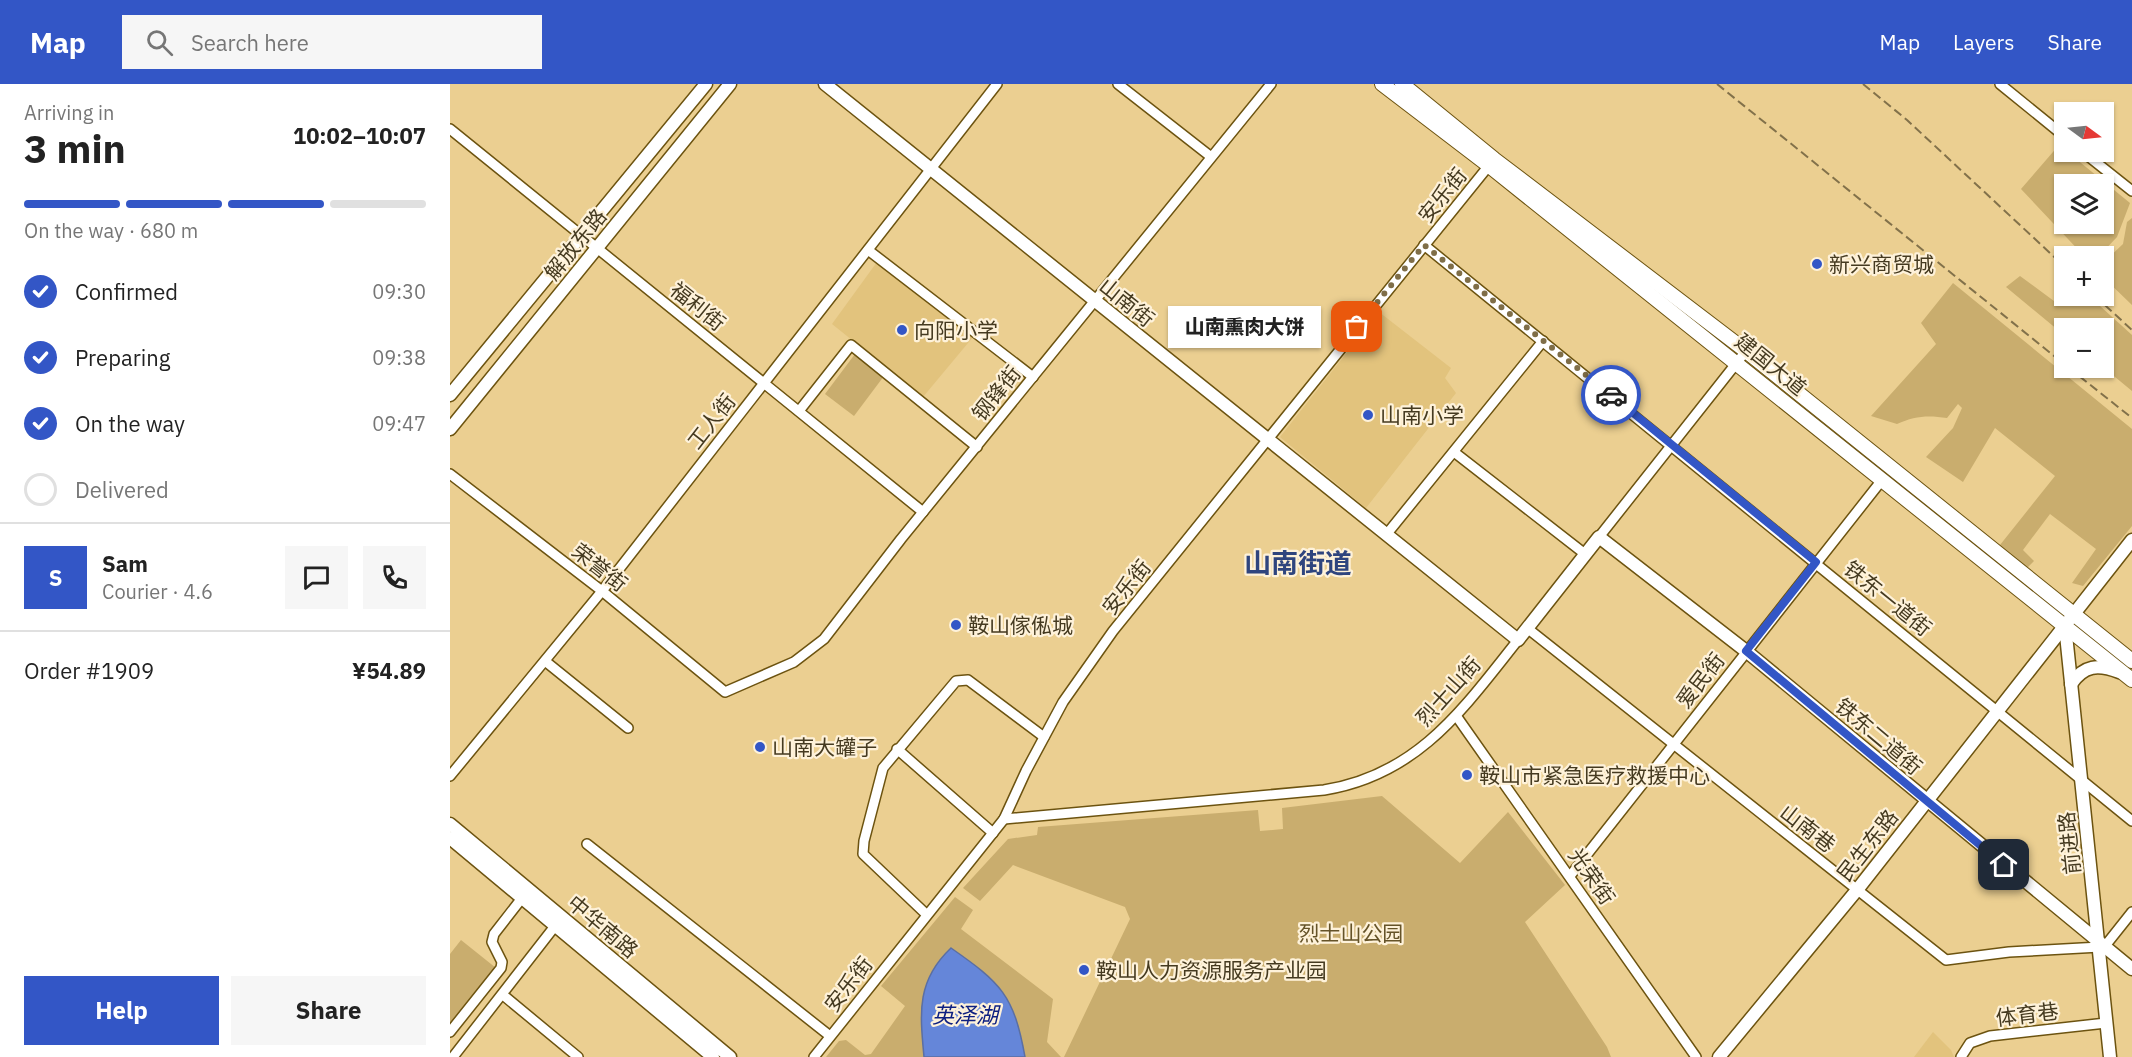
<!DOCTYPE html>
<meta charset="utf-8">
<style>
:root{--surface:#fff;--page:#f6f6f6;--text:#222;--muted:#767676;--line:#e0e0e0;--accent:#3356c6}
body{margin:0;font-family:"IBM Plex Sans","Noto Sans SC",sans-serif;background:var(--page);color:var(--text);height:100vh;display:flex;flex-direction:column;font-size:22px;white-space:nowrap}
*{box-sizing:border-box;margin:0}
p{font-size:20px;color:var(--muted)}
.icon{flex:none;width:33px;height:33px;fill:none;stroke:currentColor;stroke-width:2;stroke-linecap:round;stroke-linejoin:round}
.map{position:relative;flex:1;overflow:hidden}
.panel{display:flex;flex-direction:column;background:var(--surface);width:450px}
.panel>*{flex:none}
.needle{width:39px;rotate:105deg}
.buttons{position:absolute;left:1604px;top:18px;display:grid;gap:12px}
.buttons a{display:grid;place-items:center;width:60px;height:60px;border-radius:0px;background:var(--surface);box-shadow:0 2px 4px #0004;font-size:30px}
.pin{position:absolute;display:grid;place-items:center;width:51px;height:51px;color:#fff;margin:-26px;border-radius:12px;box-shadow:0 3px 9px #0006}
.courier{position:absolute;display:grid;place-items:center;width:60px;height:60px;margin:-30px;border:4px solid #3356c6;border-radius:50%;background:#fff;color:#222;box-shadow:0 2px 8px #0007}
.bubble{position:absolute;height:42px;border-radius:0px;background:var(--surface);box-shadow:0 2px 4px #0004;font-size:20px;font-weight:800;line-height:42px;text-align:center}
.headline em{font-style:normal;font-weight:800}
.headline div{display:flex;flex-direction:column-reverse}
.headline{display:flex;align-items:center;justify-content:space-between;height:102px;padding:0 24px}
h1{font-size:39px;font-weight:800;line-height:45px}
.bar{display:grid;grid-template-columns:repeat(4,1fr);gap:9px 6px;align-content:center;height:72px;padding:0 24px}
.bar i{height:8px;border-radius:4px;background:var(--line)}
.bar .on{background:var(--accent)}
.bar p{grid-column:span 4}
.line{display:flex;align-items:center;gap:15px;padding:0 24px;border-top:2px solid var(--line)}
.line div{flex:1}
.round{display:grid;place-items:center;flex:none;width:63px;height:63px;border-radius:0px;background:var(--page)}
ol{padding:0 24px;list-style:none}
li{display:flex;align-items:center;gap:18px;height:66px}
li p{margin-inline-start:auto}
li .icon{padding:6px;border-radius:50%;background:var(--accent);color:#fff;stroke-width:4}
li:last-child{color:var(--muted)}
li i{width:33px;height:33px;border:3px solid var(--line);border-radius:50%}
.action{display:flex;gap:12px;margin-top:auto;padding:12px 24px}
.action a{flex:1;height:69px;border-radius:0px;background:var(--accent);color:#fff;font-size:24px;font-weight:800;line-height:69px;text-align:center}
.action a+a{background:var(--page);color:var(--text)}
header{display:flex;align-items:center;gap:36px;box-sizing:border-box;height:84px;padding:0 30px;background:var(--accent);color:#fff}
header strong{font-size:28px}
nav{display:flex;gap:33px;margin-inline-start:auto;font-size:21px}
.search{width:420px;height:54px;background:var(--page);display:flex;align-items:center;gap:15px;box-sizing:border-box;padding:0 21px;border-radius:0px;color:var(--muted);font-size:22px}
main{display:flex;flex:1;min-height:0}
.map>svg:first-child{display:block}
</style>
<header>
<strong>Map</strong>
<div class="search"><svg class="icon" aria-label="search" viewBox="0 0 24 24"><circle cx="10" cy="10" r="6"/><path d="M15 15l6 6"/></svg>Search here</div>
<nav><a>Map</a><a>Layers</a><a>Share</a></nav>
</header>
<main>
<section class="panel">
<div class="headline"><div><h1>3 min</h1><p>Arriving in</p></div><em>10:02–10:07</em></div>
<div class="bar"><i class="on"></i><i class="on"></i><i class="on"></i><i></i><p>On the way · 680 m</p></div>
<ol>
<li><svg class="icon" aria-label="check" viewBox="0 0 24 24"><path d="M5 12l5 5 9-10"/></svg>Confirmed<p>09:30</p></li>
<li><svg class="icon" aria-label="check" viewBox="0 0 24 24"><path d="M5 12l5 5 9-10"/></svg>Preparing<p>09:38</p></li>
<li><svg class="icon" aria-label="check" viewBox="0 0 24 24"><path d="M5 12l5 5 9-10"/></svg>On the way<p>09:47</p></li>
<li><i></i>Delivered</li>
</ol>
<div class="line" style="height:108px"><b class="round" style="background:var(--accent);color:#fff">S</b><div><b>Sam</b><p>Courier · 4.6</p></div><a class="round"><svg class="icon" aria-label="chat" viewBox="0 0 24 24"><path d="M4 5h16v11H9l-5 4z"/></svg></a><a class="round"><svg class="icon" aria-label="phone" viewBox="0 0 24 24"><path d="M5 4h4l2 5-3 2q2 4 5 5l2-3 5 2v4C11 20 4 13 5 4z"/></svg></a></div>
<div class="line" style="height:78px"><div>Order #1909</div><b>¥54.89</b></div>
<div class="action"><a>Help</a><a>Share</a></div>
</section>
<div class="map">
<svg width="1682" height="973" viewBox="0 0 1682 973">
<rect width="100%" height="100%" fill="#ebcf91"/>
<g fill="#e2c37d">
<path d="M 427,178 L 523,253 L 473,313 L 382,240 Z"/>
<path d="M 929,228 L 1001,284 L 995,294 L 1006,309 L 916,424 L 830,353 Z"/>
<path d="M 1483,948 L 1501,966 L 1504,973 L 1464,973 Z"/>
</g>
<g fill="#c9ad6e" fill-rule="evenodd">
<path d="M 1609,61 L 1680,119 L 1667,153 L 1649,172 L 1634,172 L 1571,105 ZM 1614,100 L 1653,100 L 1653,140 L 1614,140 Z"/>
<path d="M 1682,134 L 1682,221 L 1653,193 L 1653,179 L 1673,160 L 1677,138 Z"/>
<path d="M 1570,192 L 1608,220 L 1620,212 L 1639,212 L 1682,251 L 1682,307 L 1653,283 L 1653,244 L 1614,244 L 1614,251 L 1556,203 Z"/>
<path d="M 1503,199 L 1682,345 L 1682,442 L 1633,502 L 1622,499 L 1646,465 L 1600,430 L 1573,466 L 1584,477 L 1577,484 L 1550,461 L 1605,392 L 1545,344 L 1513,398 L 1476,373 L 1503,344 L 1512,324 L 1508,320 L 1497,334 C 1478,331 1464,332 1447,340 L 1421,332 L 1486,260 L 1471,239 Z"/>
<path d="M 405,270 L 434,292 L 404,332 L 375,310 Z"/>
<path d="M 932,712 L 1010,779 L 1058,728 L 1115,801 L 1075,838 L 1157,963 L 1161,973 L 614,973 L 680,835 L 675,823 L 563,781 L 530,817 L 513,804 L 558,755 L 587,751 L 588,743 L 808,726 L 810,747 L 833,745 L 832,724 Z"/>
<path d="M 505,813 L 523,826 L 511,845 L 603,915 L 597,958 L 611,973 L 376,973 L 389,957 L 396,956 L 415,971 L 421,970 L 455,922 L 431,902 Z"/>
<path d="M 11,856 L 46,884 L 0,941 L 0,870 Z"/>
</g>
<path fill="#6586d9" stroke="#5b6fa2" stroke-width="1.5" d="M 501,864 C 551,899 564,911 575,973 L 474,973 C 470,929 466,897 501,864 Z"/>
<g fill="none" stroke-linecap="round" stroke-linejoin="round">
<g stroke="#6c5310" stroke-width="12">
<g id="minor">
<path d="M 668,0 L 760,72"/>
<path d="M 1550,0 L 1614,52"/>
<path d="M 0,45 L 473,428"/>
<path d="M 1633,68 L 1682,107"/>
<path d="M 974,161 L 1682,737"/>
<path d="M 418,166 L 583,293"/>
<path d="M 349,327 L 401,261 L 527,363"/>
<path d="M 1004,368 L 1135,470"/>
<path d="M 0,390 L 152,507 L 275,608 L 344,578 L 374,555 L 451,455 L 821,0"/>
<path d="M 936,451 L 1093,257"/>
<path d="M 1149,453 L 1296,267"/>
<path d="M 1077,544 L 1496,876 L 1559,868 L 1650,863"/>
<path d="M 95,577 L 178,644"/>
<path d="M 1007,633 L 1246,973"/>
<path d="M 447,665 L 543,749"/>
<path d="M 0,692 L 152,507 L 547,0"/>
<path d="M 554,735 L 874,706 C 968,691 1013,625 1068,556"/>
<path d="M 137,760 L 380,952"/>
<path d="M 1120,792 L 1432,396"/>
<path d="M 476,830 L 413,770 L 414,757 L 433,684 L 506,597 L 518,596 L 594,653"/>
<path d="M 1655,862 L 1682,828"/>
<path d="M 53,911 L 128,973"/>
<path d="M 0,948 L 51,884 L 52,878 L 42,858 L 44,850 L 72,814"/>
<path d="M 3,973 L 105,842"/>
<path d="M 364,973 L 554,735 L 576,687 L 613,618 L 663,547 L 1041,79"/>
<path d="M 1511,973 L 1520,959 L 1540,952 L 1656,939"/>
</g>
</g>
<g stroke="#6c5310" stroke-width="15">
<g id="major">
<path d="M 375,0 L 1068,556 L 1149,453 L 1296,567 L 1682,885"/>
<path d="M 0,311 L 256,0"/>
<path d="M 0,345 L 280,0"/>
<path d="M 1615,541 L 1660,973"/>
<path d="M 1621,600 C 1634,581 1648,580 1669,588"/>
<path d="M 0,740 L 280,973"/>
<path d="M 0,754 L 263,973"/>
<path d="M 1269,973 L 1407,806 L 1682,456"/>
</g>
</g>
<g stroke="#6c5310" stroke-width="16">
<g id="highway">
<path d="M 932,0 L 1038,81 L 1682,596"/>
<path d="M 952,0 L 1044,75 L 1296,267 L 1682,577"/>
</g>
</g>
<use href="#minor" stroke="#fff" stroke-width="9"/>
<use href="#major" stroke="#fff" stroke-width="12"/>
<use href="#highway" stroke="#fff" stroke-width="14"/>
<g stroke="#82714a" stroke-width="2" stroke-dasharray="9 4.5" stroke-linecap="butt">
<path d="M 1267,0 L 1614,280"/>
<path d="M 1413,0 L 1457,36 L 1614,182"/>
<path d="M 1645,212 L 1682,246"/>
<path d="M 1619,284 L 1682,334"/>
</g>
</g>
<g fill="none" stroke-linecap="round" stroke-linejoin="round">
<path stroke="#7f6e48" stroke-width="6" stroke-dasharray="0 10.8" d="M 907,243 L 974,161 L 1161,311"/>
<path stroke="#3356c6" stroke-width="8" d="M 1161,311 L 1366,478 L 1296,567 L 1554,781"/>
</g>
<g fill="#3356c6" stroke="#fef2da" stroke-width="2">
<circle cx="1367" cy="180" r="6"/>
<circle cx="452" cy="246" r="6"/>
<circle cx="918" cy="331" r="6"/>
<circle cx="506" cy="541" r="6"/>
<circle cx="310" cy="663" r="6"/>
<circle cx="1017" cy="691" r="6"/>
<circle cx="634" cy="886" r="6"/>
</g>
<g text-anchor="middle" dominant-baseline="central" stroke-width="4.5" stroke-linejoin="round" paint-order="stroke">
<g font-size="21" fill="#453a20" stroke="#fef2da">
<text transform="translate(992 111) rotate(-51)">安乐街</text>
<text transform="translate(125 160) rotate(-51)">解放东路</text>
<text transform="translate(677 218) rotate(39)">山南街</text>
<text transform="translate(248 222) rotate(39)">福利街</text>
<text transform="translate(1321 280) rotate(39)">建国大道</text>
<text transform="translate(546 309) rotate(-51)">钢锋街</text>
<text transform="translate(261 337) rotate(-52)">工人街</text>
<text transform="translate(150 483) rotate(38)">荣誉街</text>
<text transform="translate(676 503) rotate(-51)">安乐街</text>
<text transform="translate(1438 514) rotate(39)">铁东一道街</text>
<text transform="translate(1250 596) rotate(-52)">爱民街</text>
<text transform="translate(998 607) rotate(-48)">烈士山街</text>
<text transform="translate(1429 652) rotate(40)">铁东二道街</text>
<text transform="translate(1358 744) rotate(38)">山南巷</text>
<text transform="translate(1619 759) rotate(-96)">前进路</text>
<text transform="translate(1417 761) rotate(-52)">民生东路</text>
<text transform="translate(1142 792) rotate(55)">光荣街</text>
<text transform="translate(153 842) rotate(40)">中华南路</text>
<text transform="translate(398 900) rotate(-52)">安乐街</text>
<text transform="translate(1577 930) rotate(-7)">体育巷</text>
</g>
<g font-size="21" fill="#453a20" stroke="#fef2da" text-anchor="start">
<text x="1379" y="180">新兴商贸城</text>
<text x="464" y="246">向阳小学</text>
<text x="930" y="331">山南小学</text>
<text x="518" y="541">鞍山傢俬城</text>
<text x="322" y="663">山南大罐子</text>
<text x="1029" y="691">鞍山市紧急医疗救援中心</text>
<text x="646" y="886">鞍山人力资源服务产业园</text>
</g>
<g font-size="21" fill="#655328" stroke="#fef2da">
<text x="901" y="849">烈士山公园</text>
</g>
<g font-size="22" font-style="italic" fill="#0e2081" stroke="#fef2da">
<text x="515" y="930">英泽湖</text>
</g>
<g font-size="27" font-weight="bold" fill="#2f457e" stroke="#fef2da">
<text x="848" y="478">山南街道</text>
</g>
</g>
</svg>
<div class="buttons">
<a><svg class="needle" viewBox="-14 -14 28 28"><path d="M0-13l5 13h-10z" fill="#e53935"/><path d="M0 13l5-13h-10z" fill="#767676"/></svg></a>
<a><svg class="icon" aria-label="layers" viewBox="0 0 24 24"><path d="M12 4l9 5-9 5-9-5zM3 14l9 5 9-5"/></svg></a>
<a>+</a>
<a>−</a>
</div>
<div class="pin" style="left:907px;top:243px;background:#ea580c"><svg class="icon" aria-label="bag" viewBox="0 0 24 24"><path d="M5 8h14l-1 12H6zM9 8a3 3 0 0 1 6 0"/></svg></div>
<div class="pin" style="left:1554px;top:781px;background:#1f2937"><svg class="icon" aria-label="home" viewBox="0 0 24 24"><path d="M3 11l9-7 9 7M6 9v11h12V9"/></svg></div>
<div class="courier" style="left:1161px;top:311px"><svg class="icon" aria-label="car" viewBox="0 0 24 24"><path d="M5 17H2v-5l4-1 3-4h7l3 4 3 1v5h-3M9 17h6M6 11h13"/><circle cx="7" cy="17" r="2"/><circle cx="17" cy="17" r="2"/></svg></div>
<div class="bubble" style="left:718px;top:222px;width:153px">山南熏肉大饼</div>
</div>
</main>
